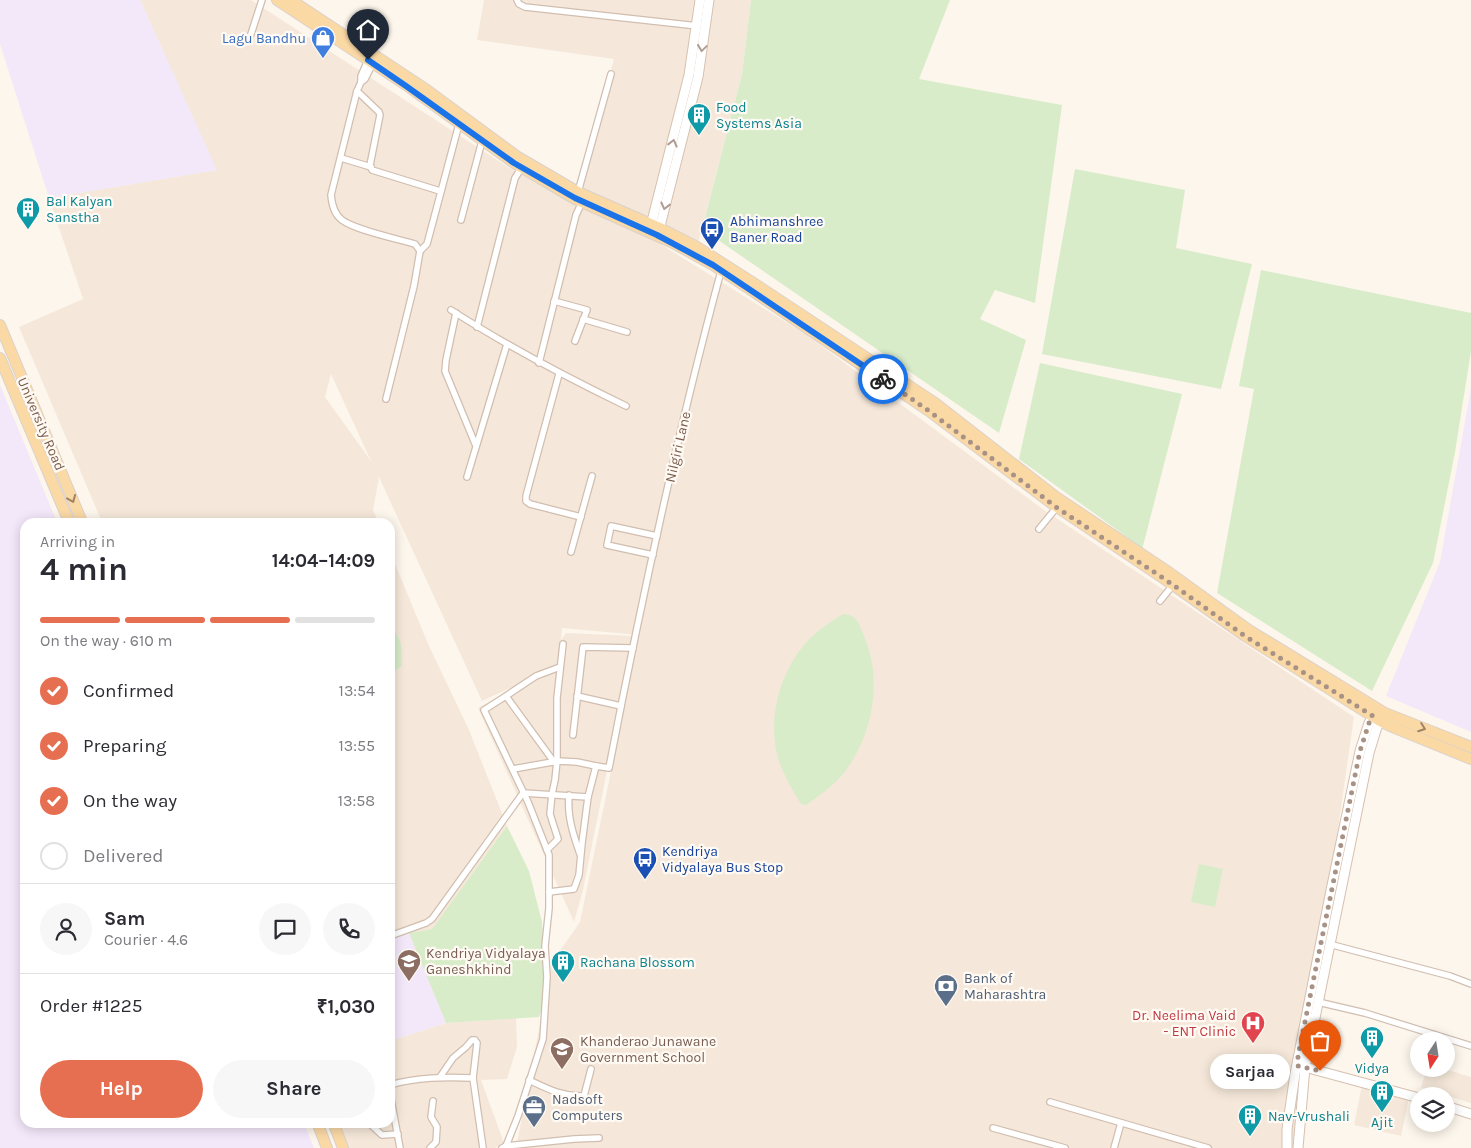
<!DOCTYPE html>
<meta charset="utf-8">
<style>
:root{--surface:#fff;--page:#f7f7f7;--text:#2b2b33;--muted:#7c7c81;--line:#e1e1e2;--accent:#e76f51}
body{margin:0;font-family:Karla,sans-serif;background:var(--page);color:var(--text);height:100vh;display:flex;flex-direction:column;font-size:19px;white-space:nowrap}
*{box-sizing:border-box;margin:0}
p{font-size:16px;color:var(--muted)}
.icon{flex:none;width:28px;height:28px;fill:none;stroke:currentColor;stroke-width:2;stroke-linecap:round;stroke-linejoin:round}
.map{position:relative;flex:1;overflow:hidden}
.panel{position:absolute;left:20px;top:518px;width:375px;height:610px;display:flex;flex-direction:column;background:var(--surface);border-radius:15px;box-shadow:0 2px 12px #0003}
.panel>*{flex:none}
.needle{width:32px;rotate:192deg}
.controls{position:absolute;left:1410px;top:1032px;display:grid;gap:10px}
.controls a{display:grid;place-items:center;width:45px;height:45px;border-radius:50%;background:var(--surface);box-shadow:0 2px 12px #0003;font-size:25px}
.pin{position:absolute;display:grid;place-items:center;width:42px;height:42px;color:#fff;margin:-51px -21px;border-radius:50% 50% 50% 0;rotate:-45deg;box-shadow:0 0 5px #0007}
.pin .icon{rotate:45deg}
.courier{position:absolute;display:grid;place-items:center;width:50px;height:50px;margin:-25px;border:4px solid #1a73e8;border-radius:50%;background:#fff;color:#222;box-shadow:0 1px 6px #0007}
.bubble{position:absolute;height:35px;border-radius:18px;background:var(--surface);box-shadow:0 2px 12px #0003;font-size:16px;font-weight:700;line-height:35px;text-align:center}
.summary em{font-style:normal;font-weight:700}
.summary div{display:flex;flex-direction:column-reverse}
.summary{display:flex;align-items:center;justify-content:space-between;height:85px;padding:0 20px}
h1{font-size:32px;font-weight:700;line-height:38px}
.bar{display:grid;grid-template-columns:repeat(4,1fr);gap:8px 5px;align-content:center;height:60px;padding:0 20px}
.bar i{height:6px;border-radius:4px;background:var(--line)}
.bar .active{background:var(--accent)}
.bar p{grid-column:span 4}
.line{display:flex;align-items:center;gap:12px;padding:0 20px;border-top:1px solid var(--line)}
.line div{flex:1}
.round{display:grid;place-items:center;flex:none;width:52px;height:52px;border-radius:26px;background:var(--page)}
ol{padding:0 20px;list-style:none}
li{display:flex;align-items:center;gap:15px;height:55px}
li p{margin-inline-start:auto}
li .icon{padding:5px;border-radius:50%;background:var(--accent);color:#fff;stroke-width:4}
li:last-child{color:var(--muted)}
li i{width:28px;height:28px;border:2px solid var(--line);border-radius:50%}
.button{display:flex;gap:10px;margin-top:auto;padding:10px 20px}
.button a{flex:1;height:58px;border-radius:30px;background:var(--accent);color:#fff;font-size:20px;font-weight:700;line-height:58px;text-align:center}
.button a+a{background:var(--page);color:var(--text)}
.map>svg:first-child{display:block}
</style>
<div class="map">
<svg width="1471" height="1148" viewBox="0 0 1471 1148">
<rect width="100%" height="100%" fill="#fdf6ec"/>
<g fill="#f5e8da" fill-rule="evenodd">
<path d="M 140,0 L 251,0 L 511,169 L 654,240 L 808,336 L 1044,510 L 1354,717 L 1292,1148 L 516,1148 L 552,962 L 580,922 L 639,635 L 562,628 L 561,640 L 566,633 L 634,636 L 583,890 L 574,922 L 478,708 L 536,677 L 536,676 L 482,701 L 379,477 L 373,510 L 378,522 L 102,522 L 19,327 L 83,299 L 49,198 L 216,170 ZM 331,374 L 371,461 L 325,397 Z"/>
<path d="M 484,0 L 700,0 L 692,57 L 651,224 L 578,192 L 614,59 L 477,40 Z"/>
<path d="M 709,0 L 751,0 L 742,74 L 697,247 L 660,228 L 687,124 Z"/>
<path d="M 390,552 L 429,646 L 469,730 L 507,826 L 432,929 L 409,933 L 390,940 Z"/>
<path d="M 516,1018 L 517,1047 L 507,1079 L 481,1080 L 504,1143 L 495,1148 L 348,1148 L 339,1123 L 390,1122 L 390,1041 L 446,1023 Z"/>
<path d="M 1427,1069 L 1445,1069 L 1471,1077 L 1471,1103 L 1421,1088 Z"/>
<path d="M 1362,1085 L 1409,1098 L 1401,1136 L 1354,1125 Z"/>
</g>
<g fill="#f3e8fa">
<path d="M 0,0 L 140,0 L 217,170 L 49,198 L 0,44 Z"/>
<path d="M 0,385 L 57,522 L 25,522 L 25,1122 L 304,1123 L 314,1148 L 0,1148 Z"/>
<path d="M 1471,388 L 1471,732 L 1386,696 L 1440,562 Z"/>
<path d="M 409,933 L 446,1023 L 390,1041 L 390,940 Z"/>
</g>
<g fill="#d8ecc9">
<path d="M 751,0 L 950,0 L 919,79 L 1062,105 L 1035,303 L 995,290 L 980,319 L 1026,340 L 999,433 L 702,229 L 742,74 Z"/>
<path d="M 1075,169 L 1185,190 L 1176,248 L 1252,264 L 1221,389 L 1042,354 Z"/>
<path d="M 1261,270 L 1471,313 L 1471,351 L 1455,452 L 1433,563 L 1372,691 L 1217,593 L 1254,389 L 1239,386 Z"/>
<path d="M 1040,363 L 1182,394 L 1142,550 L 1134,542 L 1019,459 Z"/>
<path d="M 843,614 C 858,615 859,624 864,636 C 883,679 873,734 846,770 C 835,785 820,795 806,805 L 801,804 C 793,791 786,779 780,764 C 766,725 778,676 804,645 C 815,632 829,623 843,614 Z"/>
<path d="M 390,627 C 403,639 402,649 402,666 L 390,674 Z"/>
<path d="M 507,826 L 529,871 L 542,922 L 546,997 L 539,1017 L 446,1023 L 409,933 L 432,929 Z"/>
<path d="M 1199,864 L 1223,869 L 1215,907 L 1191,902 Z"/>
</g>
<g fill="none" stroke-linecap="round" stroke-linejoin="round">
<g stroke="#d1beb0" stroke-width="8">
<g id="street">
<path d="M 517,0 L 519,4 L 525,7 L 698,26"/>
<path d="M 251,34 L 262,0"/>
<path d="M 368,60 L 361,76 L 361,82 L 357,91 L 331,195 C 332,205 334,214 342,220 C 355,230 398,239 415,244 L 420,251 L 414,286 L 386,399"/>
<path d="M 361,82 L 365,79 L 373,63"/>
<path d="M 357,91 L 379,112 L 380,115 L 370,165 L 372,170 L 440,191"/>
<path d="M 341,158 L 371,167"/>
<path d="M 578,192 L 611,74"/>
<path d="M 461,220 L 482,141"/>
<path d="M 420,251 L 427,244 L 459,124"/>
<path d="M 554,301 L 587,310 L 575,341"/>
<path d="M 451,310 C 507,346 566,377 626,406"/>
<path d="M 456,313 L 446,360 L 445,371 L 476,446"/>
<path d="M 583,319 L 627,332"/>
<path d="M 477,327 L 515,178 L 522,167"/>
<path d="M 539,363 L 576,215 L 582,202"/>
<path d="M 559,374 L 526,496 L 526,501 L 530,504 L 581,517"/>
<path d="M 467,477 L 507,344"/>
<path d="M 1039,529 L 1057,507"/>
<path d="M 571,552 L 592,476"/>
<path d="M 653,555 L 607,545 L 611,526 L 657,536"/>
<path d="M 1160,601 L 1173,585"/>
<path d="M 506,696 L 536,676 L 560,667"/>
<path d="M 577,696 L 621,706"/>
<path d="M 573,735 L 583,647 L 633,648"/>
<path d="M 596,766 L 609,768 C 641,601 677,435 721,271"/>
<path d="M 569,795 C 567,816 573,834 580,854"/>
<path d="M 547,850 L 558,839 L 550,814 L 552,794 L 555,780 L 557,761 L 557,698 L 563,644"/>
<path d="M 549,892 L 574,889 L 579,875 L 582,843 L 588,797"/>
<path d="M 390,936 L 426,923 L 432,919 L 523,793 L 588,797 L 596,766 L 577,762 L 558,761 L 513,769"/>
<path d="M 1329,944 L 1450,976 L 1471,984"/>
<path d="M 1318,1002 L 1365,1013 L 1471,1046"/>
<path d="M 440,1077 L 453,1058 L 466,1047 L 472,1040 L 475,1040 L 477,1043 L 473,1078"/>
<path d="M 529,1080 C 548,1089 563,1097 584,1096 L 591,1069"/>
<path d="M 390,1085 C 417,1077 445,1077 473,1078 L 483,1148"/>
<path d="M 390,1094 L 400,1148"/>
<path d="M 1050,1102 L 1208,1148"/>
<path d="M 368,1122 L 382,1135 L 398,1134"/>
<path d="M 993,1128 L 1065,1148"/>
<path d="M 506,1146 L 574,1139 L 599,1138"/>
<path d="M 430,1148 L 436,1142 L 437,1127 L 431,1117 L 433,1101"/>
<path d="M 502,1148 L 506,1146 L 518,1116 L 543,1039 L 547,977 L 545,946 L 549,908 L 549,855 L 528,802 L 484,710 L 506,696 L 554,762"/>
<path d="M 1114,1148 L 1121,1123"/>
</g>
</g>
<g stroke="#d6c0b0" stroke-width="11">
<g id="secondary">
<path d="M 650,229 L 689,75 L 700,0"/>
<path d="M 658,234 L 698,77 L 709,0"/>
<path d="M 1301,1066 L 1419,1098"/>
<path d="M 1446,1106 L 1471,1114"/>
<path d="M 1287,1148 L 1287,1129 L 1295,1074 L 1330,895 L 1360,751 L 1369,723 L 1376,711"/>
<path d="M 1298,1148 L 1305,1067 L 1369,753 L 1377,727 L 1384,716"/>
</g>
</g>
<g stroke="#dad1cd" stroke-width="12">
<g id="primary">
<path d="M 277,0 L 406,85 L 514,163 L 575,199 L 673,243 L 713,265 L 748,288 L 929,411 L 1051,503 L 1166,580 L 1245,636 L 1380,721 L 1390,726 L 1471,759"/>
<path d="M 291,0 L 427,90 L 518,157 L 578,192 L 660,228 L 697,247 L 752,282 L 935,403 L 1056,497 L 1170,573 L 1249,630 L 1385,713 L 1471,747"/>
<path d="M 0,325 L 82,522"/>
<path d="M 0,358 L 69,522"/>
<path d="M 317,1122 L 327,1148"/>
<path d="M 333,1122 L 343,1148"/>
</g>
</g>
<use href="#street" stroke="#fff" stroke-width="5.5"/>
<use href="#secondary" stroke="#fff" stroke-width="9"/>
<use href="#primary" stroke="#fbd9a5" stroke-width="10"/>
</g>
<defs><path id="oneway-chevron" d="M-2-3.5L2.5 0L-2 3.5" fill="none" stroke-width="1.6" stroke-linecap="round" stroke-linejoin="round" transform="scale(1.25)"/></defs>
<g stroke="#af9d94">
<use href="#oneway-chevron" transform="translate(702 48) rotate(98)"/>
<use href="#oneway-chevron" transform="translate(673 143) rotate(-76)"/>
<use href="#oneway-chevron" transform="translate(665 206) rotate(104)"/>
</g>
<g stroke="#a18267">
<use href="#oneway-chevron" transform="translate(72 499) rotate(67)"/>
<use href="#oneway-chevron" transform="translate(1422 728) rotate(20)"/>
</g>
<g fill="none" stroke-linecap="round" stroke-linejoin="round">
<path stroke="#a89285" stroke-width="5" stroke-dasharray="0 9" d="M 883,379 L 929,411 L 1056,507 L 1166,580 L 1245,636 L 1373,716 L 1369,723 L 1360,751 L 1298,1056 L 1298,1066 L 1320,1071"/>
<path stroke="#1a73e8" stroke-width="6" d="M 368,60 L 406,86 L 514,163 L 575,198 L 657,235 L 713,265 L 883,379"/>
</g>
<defs>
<g id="shop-pin" transform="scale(1.25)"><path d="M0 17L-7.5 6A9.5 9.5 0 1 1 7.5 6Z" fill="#3f7fe0" stroke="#fffaf3"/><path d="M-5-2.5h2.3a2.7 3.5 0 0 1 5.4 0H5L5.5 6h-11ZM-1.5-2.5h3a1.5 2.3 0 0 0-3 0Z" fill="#fff"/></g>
<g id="building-pin" transform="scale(1.25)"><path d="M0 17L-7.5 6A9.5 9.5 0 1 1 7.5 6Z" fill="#0f9aa8" stroke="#fffaf3"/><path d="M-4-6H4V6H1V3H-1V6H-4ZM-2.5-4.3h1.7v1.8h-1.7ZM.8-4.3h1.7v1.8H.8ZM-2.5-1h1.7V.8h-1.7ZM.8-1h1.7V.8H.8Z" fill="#fff"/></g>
<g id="bus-pin" transform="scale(1.25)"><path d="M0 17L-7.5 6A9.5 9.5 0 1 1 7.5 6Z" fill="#1a4fb4" stroke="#fffaf3"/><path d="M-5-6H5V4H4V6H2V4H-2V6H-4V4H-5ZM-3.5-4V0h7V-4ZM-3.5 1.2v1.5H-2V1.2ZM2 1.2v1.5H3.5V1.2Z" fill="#fff"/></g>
<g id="school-pin" transform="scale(1.25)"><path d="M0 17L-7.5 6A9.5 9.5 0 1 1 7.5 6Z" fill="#8d6e63" stroke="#fffaf3"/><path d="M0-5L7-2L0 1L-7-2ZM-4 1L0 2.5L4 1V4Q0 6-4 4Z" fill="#fff"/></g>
<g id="bank-pin" transform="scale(1.25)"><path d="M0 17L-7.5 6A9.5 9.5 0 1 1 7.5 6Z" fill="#5c6f8a" stroke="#fffaf3"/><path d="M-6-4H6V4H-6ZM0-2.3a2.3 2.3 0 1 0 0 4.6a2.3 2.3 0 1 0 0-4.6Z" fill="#fff"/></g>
<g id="hospital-pin" transform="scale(1.25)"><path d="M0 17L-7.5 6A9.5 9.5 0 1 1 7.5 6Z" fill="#e0444e" stroke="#fffaf3"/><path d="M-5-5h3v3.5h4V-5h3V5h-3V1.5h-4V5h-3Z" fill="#fff"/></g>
<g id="office-pin" transform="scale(1.25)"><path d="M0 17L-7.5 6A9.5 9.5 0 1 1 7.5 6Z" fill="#5c6f8a" stroke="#fffaf3"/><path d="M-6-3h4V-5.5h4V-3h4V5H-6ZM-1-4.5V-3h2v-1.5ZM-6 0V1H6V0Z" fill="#fff"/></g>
</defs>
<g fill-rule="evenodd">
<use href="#shop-pin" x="323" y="38"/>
<use href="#building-pin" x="699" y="115"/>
<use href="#building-pin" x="28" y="209"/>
<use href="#bus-pin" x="712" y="229"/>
<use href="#bus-pin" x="645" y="859"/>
<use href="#school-pin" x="409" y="961"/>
<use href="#building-pin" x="563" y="962"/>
<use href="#bank-pin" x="946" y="986"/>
<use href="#hospital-pin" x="1253" y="1023"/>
<use href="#building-pin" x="1372" y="1038"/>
<use href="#school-pin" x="562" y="1049"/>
<use href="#building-pin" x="1382" y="1092"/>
<use href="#office-pin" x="534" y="1107"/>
<use href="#building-pin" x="1250" y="1116"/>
</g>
<g text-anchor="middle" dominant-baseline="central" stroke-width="4.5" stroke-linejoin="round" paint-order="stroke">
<g font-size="14" fill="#366cbe" stroke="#fffaf3" text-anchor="end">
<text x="306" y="38">Lagu Bandhu</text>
</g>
<g font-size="14" fill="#0d838f" stroke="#fffaf3" text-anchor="start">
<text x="716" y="107">Food<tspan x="716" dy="16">Systems Asia</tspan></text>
<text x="46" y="201">Bal Kalyan<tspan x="46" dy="16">Sanstha</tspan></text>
<text x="580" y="962">Rachana Blossom</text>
<text x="1372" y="1068" text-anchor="middle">Vidya</text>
<text x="1268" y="1116">Nav-Vrushali</text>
<text x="1382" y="1122" text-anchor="middle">Ajit</text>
</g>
<g font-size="14" fill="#164399" stroke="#fffaf3" text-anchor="start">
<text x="730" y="221">Abhimanshree<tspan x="730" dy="16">Baner Road</tspan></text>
<text x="662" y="851">Kendriya<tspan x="662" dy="16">Vidyalaya Bus Stop</tspan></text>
</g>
<g font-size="14" fill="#7a5c4d" stroke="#fffaf3">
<text transform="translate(41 424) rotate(67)">University Road</text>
<text transform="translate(678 447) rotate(-77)">Nilgiri Lane</text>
</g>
<g font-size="14" fill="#785e54" stroke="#fffaf3" text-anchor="start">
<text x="426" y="953">Kendriya Vidyalaya<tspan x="426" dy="16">Ganeshkhind</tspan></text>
<text x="580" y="1041">Khanderao Junawane<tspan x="580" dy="16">Government School</tspan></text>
</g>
<g font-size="14" fill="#4e5e75" stroke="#fffaf3" text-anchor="start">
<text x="964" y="978">Bank of<tspan x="964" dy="16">Maharashtra</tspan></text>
<text x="552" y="1099">Nadsoft<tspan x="552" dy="16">Computers</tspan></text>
</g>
<g font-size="14" fill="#be3a42" stroke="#fffaf3" text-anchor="end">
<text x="1236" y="1015">Dr. Neelima Vaid<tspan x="1236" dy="16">- ENT Clinic</tspan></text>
</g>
</g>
</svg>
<div class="controls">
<a><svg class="needle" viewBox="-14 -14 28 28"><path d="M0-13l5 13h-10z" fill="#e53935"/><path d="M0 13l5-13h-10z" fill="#7c7c81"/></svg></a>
<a><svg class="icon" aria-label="layers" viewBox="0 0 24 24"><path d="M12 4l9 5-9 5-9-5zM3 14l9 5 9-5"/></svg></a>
</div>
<div class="pin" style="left:1320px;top:1071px;background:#ea580c"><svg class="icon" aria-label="bag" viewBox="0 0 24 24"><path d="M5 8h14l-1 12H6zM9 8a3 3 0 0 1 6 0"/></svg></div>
<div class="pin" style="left:368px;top:60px;background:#1f2937"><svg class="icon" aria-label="home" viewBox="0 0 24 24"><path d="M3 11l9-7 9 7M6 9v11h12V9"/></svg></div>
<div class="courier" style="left:883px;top:379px"><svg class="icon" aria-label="bike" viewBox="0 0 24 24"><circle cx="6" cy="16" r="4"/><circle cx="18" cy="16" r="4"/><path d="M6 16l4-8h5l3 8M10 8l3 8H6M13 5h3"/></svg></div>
<div class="bubble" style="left:1210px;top:1054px;width:80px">Sarjaa</div>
<section class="panel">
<div class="summary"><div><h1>4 min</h1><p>Arriving in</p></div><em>14:04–14:09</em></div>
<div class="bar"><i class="active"></i><i class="active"></i><i class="active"></i><i></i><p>On the way · 610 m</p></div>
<ol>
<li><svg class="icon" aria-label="check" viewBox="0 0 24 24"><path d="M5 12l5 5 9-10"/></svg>Confirmed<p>13:54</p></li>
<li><svg class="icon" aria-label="check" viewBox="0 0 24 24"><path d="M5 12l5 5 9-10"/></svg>Preparing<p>13:55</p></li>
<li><svg class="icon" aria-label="check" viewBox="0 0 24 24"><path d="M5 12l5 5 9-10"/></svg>On the way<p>13:58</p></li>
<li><i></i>Delivered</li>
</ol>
<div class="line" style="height:90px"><a class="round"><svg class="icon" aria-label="person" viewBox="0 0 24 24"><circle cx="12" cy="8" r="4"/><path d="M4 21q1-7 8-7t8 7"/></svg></a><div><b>Sam</b><p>Courier · 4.6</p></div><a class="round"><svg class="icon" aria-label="chat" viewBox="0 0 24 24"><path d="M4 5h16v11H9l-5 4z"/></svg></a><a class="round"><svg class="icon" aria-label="phone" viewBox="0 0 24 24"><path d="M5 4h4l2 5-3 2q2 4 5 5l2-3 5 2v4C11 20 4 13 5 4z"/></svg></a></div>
<div class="line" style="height:65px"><div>Order #1225</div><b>₹1,030</b></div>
<div class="button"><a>Help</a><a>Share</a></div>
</section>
</div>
